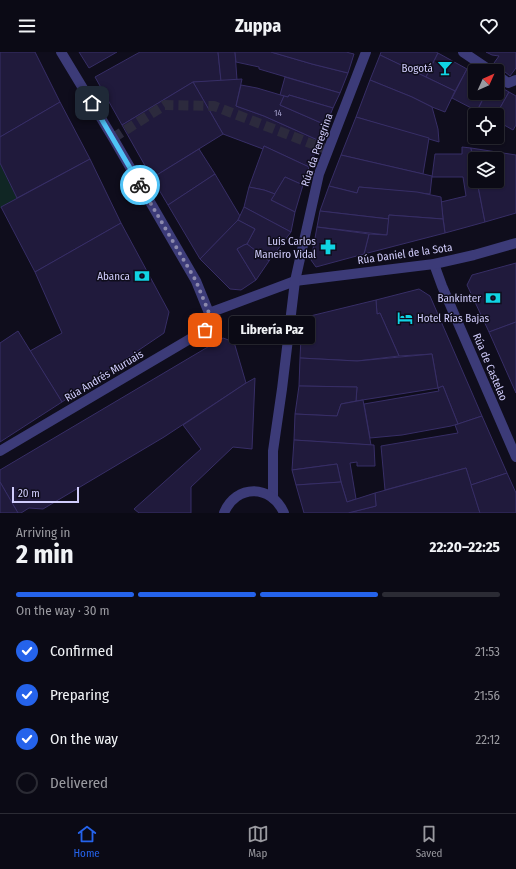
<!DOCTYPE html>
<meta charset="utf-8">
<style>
:root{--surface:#0b0a15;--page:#191822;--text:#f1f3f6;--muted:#9a9aa0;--line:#2b2b34;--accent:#2563eb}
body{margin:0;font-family:"Fira Sans Condensed",sans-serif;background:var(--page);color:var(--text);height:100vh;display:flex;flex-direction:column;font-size:15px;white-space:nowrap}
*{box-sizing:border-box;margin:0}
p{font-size:13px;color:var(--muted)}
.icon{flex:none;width:22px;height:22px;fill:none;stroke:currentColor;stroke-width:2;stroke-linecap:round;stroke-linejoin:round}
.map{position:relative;height:461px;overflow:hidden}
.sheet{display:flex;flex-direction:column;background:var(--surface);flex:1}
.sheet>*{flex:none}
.needle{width:26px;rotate:45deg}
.tools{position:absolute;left:468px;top:12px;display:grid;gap:8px}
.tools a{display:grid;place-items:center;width:36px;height:36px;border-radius:4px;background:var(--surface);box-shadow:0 1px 3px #0004,0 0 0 1px var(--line);font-size:20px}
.scale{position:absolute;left:12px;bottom:10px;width:67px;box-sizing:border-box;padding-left:4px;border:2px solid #d0ccfb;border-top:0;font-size:11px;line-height:14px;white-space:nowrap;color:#d0ccfb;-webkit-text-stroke:3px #0f0d1c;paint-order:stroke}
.pin{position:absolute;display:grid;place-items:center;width:34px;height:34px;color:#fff;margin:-17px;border-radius:8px;box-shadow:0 2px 6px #0006}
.courier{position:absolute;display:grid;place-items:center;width:40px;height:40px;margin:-20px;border:3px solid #4fc3f7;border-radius:50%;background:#fff;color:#222;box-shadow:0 1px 5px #0007}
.bubble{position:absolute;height:28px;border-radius:4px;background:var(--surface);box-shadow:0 1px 3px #0004,0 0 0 1px var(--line);font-size:13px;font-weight:700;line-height:28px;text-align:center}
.headline em{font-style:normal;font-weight:700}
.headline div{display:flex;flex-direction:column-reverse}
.headline{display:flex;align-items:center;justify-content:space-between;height:68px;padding:0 16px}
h1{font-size:26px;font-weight:700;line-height:30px}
.bar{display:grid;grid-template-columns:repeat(4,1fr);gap:6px 4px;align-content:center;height:48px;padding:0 16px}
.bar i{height:5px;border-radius:3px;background:var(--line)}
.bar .current{background:var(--accent)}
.bar p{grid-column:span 4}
ol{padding:0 16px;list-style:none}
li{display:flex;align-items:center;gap:12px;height:44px}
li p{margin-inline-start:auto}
li .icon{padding:4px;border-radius:50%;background:var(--accent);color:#fff;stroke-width:4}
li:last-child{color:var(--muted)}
li i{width:22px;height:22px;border:2px solid var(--line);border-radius:50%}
header{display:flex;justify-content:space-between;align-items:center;height:52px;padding:0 16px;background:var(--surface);font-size:18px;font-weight:700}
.dock{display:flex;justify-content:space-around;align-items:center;height:56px;border-top:1px solid var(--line);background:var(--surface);font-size:11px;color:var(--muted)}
.dock a{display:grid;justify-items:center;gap:2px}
.dock .current{color:var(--accent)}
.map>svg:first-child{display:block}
</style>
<header><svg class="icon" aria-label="menu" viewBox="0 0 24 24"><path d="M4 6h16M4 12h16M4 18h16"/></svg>Zuppa<svg class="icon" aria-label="heart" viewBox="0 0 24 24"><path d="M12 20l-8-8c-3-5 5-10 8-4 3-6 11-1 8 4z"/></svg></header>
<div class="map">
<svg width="516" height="461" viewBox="0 0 516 461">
<rect width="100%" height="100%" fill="#0f0d1c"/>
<path fill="#102624" d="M 0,111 L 17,146 L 0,156 Z"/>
<g fill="#201a3c" stroke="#372e66">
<path d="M 0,0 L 35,0 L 60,50 L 0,85 Z"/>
<path d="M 79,0 L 117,0 L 89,16 Z"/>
<path d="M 140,0 L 218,0 L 221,29 L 193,30 L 122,73 L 95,25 Z"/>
<path d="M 218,0 L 235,0 L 237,28 L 221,29 Z"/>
<path d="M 235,0 L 271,0 L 312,12 L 348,21 L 340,41 L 259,17 L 259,15 L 236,10 Z"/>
<path d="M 271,0 L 346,0 L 354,2 L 348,21 L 312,12 Z"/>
<path d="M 381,0 L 436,0 L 438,1 L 426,25 L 380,3 Z"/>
<path d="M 486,0 L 516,0 L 516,16 L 510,24 L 494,11 L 499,4 L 492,3 Z"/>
<path d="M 438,1 L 467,17 L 455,39 L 426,25 Z"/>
<path d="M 380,3 L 455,39 L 445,60 L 432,55 L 412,45 L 370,28 Z"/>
<path d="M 467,17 L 475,21 L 475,41 L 486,41 L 477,59 L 452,46 Z"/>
<path d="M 285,25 L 340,41 L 333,56 L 289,43 L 288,45 L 280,43 Z"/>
<path d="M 242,27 L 236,54 L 264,64 L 320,89 L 309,115 L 264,94 L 263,97 L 223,82 L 193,30 Z"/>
<path d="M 370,28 L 412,45 L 432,55 L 438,77 L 439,90 L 356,65 Z"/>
<path d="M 193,30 L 223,82 L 152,126 L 122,73 Z"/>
<path d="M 241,33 L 257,36 L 284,44 L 280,53 L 326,73 L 320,89 L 264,64 L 236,54 Z"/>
<path d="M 497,33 L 509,40 L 496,63 L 485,63 L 477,59 L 486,41 L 497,41 Z"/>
<path d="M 509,40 L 516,44 L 516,73 L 513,78 L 497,69 L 496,63 Z"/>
<path d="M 289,43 L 333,56 L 326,73 L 280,53 L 284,44 L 288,45 Z"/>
<path d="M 60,50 L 90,107 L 17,146 L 0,111 L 0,85 Z"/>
<path d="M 356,65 L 429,86 L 423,122 L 341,103 Z"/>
<path d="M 264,94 L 309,115 L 303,133 L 285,125 L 275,142 L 264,138 L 249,135 Z"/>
<path d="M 462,95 L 471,96 L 475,119 L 475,129 L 477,129 L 485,170 L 445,181 L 441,150 L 466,144 L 463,125 L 432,125 L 435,102 L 462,102 Z"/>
<path d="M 471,96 L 516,103 L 516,161 L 485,170 L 477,129 L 497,129 L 497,107 L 475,107 L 475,119 Z"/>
<path d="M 199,97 L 215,122 L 168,153 L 152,126 Z"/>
<path d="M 341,103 L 432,124 L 430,142 L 359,135 L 357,141 L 329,134 Z"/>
<path d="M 90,107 L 121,171 L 35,220 L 1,155 Z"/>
<path d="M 215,122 L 240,164 L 238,168 L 200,207 L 168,153 Z"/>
<path d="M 285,125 L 303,133 L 295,160 L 271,148 Z"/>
<path d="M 329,134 L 357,141 L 359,135 L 417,140 L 441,145 L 443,167 L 389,163 L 389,167 L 320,159 Z"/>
<path d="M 249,135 L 264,138 L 275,142 L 271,148 L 295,160 L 291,180 L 244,155 Z"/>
<path d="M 244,155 L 291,180 L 269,209 L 247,192 L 255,177 L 238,168 Z"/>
<path d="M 320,159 L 389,167 L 387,183 L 317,175 Z"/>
<path d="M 389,163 L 443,167 L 445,181 L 364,202 L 369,182 L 387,183 Z"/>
<path d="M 238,168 L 255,177 L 247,192 L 244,193 L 237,197 L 256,228 L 241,238 L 230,237 L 200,207 Z"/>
<path d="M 121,171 L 169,260 L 164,281 L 62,350 L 30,299 L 62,281 L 35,220 Z"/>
<path d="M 317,175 L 369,182 L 364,202 L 316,215 L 311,208 Z"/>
<path d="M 247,192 L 269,209 L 256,228 L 237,197 L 244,193 Z"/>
<path d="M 516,211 L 516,270 L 489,280 L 467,233 L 472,223 Z"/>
<path d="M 419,237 L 430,244 L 482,364 L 458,372 L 443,334 L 438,336 L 432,302 L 399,304 L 380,261 L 377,262 L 376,248 Z"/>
<path d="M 376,248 L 377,262 L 380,261 L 399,304 L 357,309 L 300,306 L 302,266 Z"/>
<path d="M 516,270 L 516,341 L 489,280 Z"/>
<path d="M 18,279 L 62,350 L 0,390 L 0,291 Z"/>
<path d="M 223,286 L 234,290 L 246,331 L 164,385 L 43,457 L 29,456 L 21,461 L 18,461 L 0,430 L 0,418 Z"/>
<path d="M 432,302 L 438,336 L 356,349 L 357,335 L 299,334 L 300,306 L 357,309 Z"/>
<path d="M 255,326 L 252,397 L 233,395 L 191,435 L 191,461 L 139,461 L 134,457 L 201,397 L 183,373 L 246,331 Z"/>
<path d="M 299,334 L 357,335 L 356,349 L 341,352 L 337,364 L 295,362 Z"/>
<path d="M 443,334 L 458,372 L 451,374 L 402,383 L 370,386 L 364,352 L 439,339 L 438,336 Z"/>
<path d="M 363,348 L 371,393 L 294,388 L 295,362 L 337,364 L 341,352 Z"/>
<path d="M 482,364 L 507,421 L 471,433 L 466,416 L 385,438 L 381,394 L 458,381 L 455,373 Z"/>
<path d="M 294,388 L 374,393 L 375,414 L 357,414 L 357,410 L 350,411 L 356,447 L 347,450 L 341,430 L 337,412 L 292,418 Z"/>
<path d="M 337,412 L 341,430 L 296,433 L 292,418 Z"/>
<path d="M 466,416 L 480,461 L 348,461 L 376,454 L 375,441 Z"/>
<path d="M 507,421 L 516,441 L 516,461 L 480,461 L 471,433 Z"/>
<path d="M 0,430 L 18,461 L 0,461 Z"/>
<path d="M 341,430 L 347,450 L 375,441 L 376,454 L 348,461 L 304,461 L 296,433 Z"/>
</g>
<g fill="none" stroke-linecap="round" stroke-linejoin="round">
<path stroke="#2c2a3d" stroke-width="10" stroke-dasharray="10 5" stroke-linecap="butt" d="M 113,86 L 165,53 L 214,54 L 328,98"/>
<g stroke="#3c3b78" stroke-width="10">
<path d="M 61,0 L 113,86 L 196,229 L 209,261"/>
<path d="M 463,0 L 491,19"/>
<path d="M 497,23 L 508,31 L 516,28"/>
<path d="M 434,212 L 442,234 L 516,405"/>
<path d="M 209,261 L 295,229 L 434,212 L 474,203 L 516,191"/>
<path d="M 0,399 L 205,278 L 209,261"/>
<path d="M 273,446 L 273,399 L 282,337 L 295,229 L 319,122 L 366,0"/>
<path d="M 224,461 C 236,432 271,432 284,461"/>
</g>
</g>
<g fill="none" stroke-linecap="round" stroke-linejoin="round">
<path stroke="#8c89ad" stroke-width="4" stroke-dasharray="0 7.2" d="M 140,133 L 196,229 L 209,261 L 205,278"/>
<path stroke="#4fc3f7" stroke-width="5" d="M 92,51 L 140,133"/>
</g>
<defs>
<g id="bar-bare" transform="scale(1.2)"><path d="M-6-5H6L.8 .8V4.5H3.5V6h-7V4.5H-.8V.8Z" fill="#10d4e3" stroke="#0f0d1c" stroke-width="2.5" paint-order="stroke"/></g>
<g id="pharmacy-bare" transform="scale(1.2)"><path d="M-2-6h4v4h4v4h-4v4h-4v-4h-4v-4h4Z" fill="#10d4e3" stroke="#0f0d1c" stroke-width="2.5" paint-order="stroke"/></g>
<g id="bank-bare" transform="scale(1.2)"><path d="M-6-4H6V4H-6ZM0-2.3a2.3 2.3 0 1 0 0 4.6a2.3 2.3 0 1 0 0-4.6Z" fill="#10d4e3" stroke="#0f0d1c" stroke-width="2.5" paint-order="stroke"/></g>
<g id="hotel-bare" transform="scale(1.2)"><path d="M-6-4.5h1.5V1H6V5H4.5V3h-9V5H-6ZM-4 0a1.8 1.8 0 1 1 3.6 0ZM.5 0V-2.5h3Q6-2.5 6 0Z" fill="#10d4e3" stroke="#0f0d1c" stroke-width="2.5" paint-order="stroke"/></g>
</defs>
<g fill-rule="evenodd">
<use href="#bar-bare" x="445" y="16"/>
<use href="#pharmacy-bare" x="328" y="195"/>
<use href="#bank-bare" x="142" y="224"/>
<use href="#bank-bare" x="493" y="246"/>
<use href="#hotel-bare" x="405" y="266"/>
</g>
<g text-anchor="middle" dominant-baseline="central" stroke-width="3" stroke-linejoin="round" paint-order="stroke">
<g font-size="9" fill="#a4a0cb">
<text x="278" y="61">14</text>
</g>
<g font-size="11" fill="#d0ccfb" stroke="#0f0d1c" text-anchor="end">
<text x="433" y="16">Bogotá</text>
<text x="316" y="189">Luis Carlos<tspan x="316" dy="13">Maneiro Vidal</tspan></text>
<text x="130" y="224">Abanca</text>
<text x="481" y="246">Bankinter</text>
<text x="417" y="266" text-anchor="start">Hotel Rías Bajas</text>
</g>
<g font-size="11" fill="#d0ccfb" stroke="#0f0d1c">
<text transform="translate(317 98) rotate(-71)">Rúa da Peregrina</text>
<text transform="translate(405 202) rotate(-8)">Rúa Daniel de la Sota</text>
<text transform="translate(490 315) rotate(67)">Rúa de Castelao</text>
<text transform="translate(104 324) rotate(-31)">Rúa Andrés Muruais</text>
</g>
</g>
</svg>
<div class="tools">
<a><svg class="needle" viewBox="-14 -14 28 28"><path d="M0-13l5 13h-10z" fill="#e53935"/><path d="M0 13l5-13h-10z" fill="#9a9aa0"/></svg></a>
<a><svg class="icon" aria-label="locate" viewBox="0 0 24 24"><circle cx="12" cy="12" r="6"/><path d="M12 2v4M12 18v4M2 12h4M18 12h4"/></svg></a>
<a><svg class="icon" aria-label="layers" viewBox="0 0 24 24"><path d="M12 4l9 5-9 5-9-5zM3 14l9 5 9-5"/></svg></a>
</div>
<div class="scale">20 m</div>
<div class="pin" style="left:205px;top:278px;background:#ea580c"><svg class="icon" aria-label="bag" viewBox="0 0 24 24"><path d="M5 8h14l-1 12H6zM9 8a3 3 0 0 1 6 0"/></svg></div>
<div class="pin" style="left:92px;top:51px;background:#1f2937"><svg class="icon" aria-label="home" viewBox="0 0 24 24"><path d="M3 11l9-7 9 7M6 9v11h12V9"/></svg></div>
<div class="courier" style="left:140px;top:133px"><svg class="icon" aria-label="bike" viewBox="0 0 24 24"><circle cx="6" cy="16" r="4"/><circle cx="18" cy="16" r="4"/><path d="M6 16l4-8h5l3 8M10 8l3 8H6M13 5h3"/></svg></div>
<div class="bubble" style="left:229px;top:264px;width:86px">Librería Paz</div>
</div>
<section class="sheet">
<div class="headline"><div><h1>2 min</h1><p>Arriving in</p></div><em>22:20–22:25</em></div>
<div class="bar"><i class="current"></i><i class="current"></i><i class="current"></i><i></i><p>On the way · 30 m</p></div>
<ol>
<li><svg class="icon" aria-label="check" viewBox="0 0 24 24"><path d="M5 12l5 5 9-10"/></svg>Confirmed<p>21:53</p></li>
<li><svg class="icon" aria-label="check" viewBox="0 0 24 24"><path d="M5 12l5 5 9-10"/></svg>Preparing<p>21:56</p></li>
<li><svg class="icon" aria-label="check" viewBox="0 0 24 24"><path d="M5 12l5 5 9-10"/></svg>On the way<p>22:12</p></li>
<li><i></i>Delivered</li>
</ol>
</section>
<nav class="dock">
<a class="current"><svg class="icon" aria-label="home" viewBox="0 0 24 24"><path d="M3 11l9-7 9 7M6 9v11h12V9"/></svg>Home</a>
<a><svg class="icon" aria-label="map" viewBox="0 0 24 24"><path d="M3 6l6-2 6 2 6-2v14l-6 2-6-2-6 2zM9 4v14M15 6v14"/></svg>Map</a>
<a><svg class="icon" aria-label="saved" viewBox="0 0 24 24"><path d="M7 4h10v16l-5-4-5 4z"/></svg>Saved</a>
</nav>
